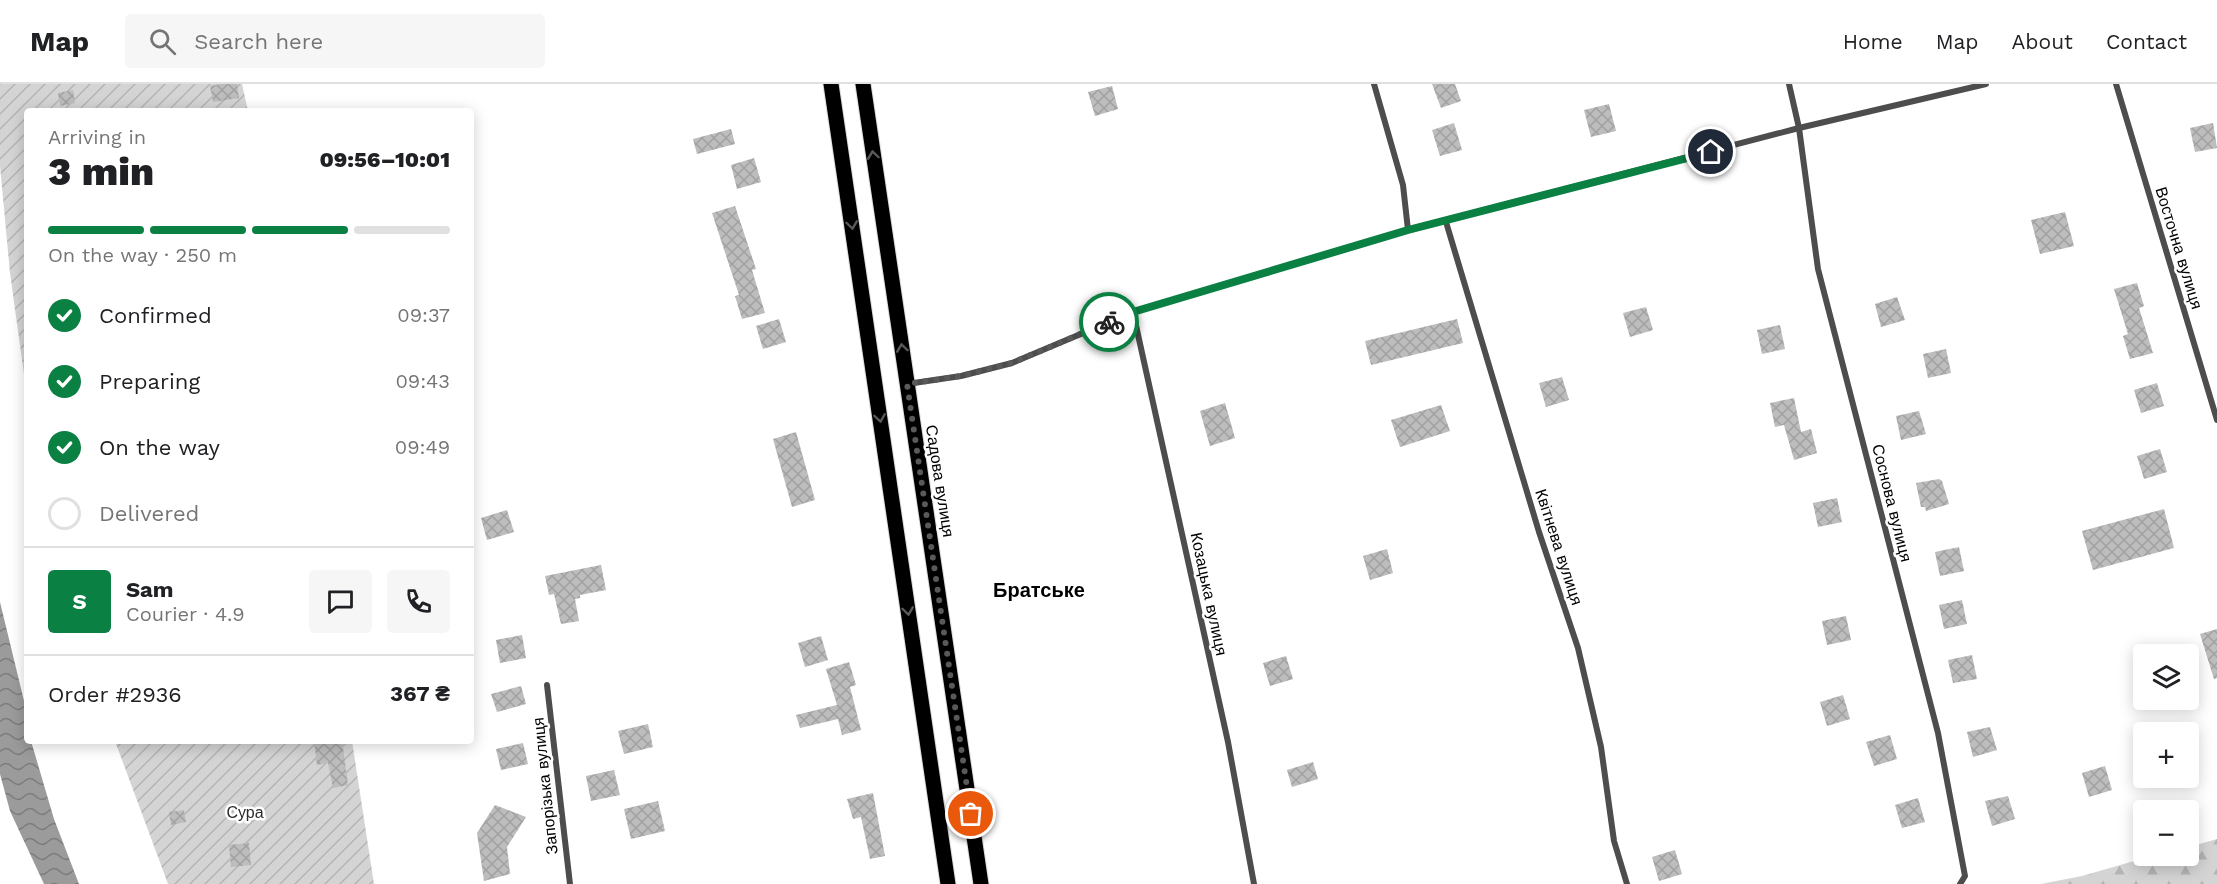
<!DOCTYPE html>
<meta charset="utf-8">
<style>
:root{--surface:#fff;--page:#f6f6f6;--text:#202124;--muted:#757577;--line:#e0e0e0;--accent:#0b8043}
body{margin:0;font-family:"Work Sans",sans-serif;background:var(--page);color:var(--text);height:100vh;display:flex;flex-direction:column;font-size:22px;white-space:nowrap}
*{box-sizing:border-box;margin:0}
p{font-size:20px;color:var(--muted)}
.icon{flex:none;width:33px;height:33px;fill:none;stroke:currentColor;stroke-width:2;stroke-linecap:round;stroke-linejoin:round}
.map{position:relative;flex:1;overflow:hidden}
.details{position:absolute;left:24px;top:24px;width:450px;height:636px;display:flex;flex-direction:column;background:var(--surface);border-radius:6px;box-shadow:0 3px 15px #0003}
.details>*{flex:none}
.fabs{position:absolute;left:2133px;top:560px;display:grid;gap:12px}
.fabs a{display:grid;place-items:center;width:66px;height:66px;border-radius:6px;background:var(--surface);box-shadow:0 3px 15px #0003;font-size:30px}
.pin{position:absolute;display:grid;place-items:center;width:51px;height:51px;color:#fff;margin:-26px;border:3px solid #fff;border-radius:50%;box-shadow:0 2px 6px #0007}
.courier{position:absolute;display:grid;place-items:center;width:60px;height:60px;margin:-30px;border:4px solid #0b8043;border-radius:50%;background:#fff;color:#222;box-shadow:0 2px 8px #0007}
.head em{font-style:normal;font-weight:800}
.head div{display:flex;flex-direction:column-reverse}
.head{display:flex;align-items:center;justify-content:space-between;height:102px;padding:0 24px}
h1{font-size:39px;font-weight:800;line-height:45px}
.bar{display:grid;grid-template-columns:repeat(4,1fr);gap:9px 6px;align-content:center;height:72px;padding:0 24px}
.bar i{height:8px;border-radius:4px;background:var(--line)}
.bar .current{background:var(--accent)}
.bar p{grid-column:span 4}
.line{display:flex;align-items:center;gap:15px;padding:0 24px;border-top:2px solid var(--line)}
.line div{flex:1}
.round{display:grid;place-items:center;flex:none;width:63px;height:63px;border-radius:6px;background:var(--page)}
ol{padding:0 24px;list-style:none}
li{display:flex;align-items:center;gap:18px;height:66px}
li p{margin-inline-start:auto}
li .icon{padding:6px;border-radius:50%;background:var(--accent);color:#fff;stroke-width:4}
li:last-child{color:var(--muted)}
li i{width:33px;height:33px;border:3px solid var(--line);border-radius:50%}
header{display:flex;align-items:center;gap:36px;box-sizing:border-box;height:84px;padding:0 30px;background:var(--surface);border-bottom:2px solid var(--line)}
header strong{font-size:28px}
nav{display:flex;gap:33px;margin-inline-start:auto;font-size:21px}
.search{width:420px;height:54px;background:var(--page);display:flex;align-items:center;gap:15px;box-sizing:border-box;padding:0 21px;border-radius:6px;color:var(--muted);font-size:22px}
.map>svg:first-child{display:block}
</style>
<header>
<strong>Map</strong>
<div class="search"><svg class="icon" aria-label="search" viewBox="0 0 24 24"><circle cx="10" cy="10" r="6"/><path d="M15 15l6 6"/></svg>Search here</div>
<nav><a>Home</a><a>Map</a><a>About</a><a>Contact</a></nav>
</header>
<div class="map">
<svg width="2217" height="800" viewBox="0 0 2217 800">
<defs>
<pattern id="forest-firs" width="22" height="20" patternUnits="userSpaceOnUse" patternTransform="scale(1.5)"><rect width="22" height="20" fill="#d4d4d4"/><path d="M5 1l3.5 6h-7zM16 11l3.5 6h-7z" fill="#b4b4b4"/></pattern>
<pattern id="garden-furrows" width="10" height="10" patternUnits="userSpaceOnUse" patternTransform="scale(1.5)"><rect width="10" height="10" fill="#d4d4d4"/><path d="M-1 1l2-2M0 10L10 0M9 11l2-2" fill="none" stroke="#b4b4b4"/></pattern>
<pattern id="water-waves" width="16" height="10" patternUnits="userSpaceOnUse" patternTransform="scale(1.5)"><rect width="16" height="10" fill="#9b9b9b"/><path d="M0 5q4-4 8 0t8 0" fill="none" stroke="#7c7c7c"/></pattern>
<pattern id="building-cross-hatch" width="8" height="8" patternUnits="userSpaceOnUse" patternTransform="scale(1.5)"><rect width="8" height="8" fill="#bdbdbd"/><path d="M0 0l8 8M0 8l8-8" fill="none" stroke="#a1a1a1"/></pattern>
</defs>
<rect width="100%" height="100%" fill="#fff"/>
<path fill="url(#forest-firs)" d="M 2217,755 L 2217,800 L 2041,800 L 2082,792 L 2155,771 L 2188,771 L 2189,763 Z"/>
<g fill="url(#garden-furrows)">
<path d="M 0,0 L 242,0 L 248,27 L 27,27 L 27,312 L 10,189 L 0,82 Z"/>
<path d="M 115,657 L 352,657 L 374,800 L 168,800 Z"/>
</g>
<path fill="url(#water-waves)" d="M 0,518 L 25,621 L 27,657 L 31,657 L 54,735 L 79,800 L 44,800 L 10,727 L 0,690 Z"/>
<g fill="url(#building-cross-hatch)">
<path d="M 220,0 L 237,0 L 239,14 L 213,18 L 210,2 Z"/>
<path d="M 1432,0 L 1455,0 L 1461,17 L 1441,24 Z"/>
<path d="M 1112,2 L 1118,25 L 1095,32 L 1088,8 Z"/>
<path d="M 73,6 L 75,19 L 60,22 L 58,9 Z"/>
<path d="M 1609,20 L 1616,47 L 1591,53 L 1584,26 Z"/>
<path d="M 1454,39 L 1462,66 L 1440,72 L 1432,46 Z"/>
<path d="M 2213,39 L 2217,64 L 2195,68 L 2190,44 Z"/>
<path d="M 731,45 L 735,60 L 697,70 L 693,55 Z"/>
<path d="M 754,74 L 761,98 L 737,105 L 731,81 Z"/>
<path d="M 735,122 L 756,185 L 752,186 L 765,229 L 742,235 L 735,212 L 739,211 L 712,129 Z"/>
<path d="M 2065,128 L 2074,162 L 2040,170 L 2031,136 Z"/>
<path d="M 2137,199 L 2144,222 L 2139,224 L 2153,269 L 2130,275 L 2123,252 L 2128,250 L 2114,205 Z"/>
<path d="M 1897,213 L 1905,236 L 1881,243 L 1875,220 Z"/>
<path d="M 1646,223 L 1653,246 L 1630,253 L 1623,229 Z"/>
<path d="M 779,235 L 786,258 L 763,265 L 756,242 Z"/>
<path d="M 1457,235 L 1463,259 L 1371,281 L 1365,257 Z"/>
<path d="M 1780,241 L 1785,265 L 1762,270 L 1757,246 Z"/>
<path d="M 1946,265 L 1951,289 L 1928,294 L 1923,270 Z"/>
<path d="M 1562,293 L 1569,316 L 1546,323 L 1539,299 Z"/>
<path d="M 2157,299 L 2164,322 L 2141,329 L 2134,306 Z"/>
<path d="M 1794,314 L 1801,348 L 1811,345 L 1817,369 L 1794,376 L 1784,341 L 1775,343 L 1770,319 Z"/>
<path d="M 1225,319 L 1235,354 L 1210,362 L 1200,327 Z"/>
<path d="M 1441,321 L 1450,347 L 1400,363 L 1391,336 Z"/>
<path d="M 1919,327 L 1926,350 L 1901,356 L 1896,332 Z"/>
<path d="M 796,348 L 815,416 L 792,423 L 773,355 Z"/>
<path d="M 2160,365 L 2167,388 L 2144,395 L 2137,372 Z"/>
<path d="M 1939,395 L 1942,397 L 1949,420 L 1926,427 L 1925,423 L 1921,423 L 1916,399 Z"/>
<path d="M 1837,414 L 1842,438 L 1818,443 L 1813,419 Z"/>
<path d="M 2164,425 L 2174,464 L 2093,486 L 2082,447 Z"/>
<path d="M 507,426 L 514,448 L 487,456 L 481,434 Z"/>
<path d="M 1959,463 L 1964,487 L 1940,492 L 1935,468 Z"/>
<path d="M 1387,465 L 1393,489 L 1370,496 L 1363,472 Z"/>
<path d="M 601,481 L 606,506 L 580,511 L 580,514 L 575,515 L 579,537 L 561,540 L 554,510 L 549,511 L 545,492 Z"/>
<path d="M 1962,516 L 1967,540 L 1944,545 L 1939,521 Z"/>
<path d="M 1846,532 L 1851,556 L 1827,561 L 1822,537 Z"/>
<path d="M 2217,545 L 2217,594 L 2214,595 L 2200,550 Z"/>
<path d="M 522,551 L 526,574 L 500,579 L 496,556 Z"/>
<path d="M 821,552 L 828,576 L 805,583 L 798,559 Z"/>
<path d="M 1972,571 L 1977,595 L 1953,599 L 1948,576 Z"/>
<path d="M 1286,572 L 1293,595 L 1270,602 L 1263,579 Z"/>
<path d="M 849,578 L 856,601 L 850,603 L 861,646 L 842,651 L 838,635 L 800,644 L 796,631 L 837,621 L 826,585 Z"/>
<path d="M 521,602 L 526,620 L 497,628 L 491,610 Z"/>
<path d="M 1843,611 L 1850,635 L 1827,642 L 1820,618 Z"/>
<path d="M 648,640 L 653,663 L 624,670 L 618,647 Z"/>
<path d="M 1990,643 L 1997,666 L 1973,673 L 1967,648 Z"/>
<path d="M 1890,651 L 1897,675 L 1874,682 L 1866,658 Z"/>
<path d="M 314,657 L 342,657 L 348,701 L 333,704 L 328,679 L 317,681 Z"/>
<path d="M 523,659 L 528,680 L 501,686 L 496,665 Z"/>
<path d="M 1313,678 L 1318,695 L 1292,703 L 1287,686 Z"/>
<path d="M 2105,682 L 2112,706 L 2089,713 L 2082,689 Z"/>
<path d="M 614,686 L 620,711 L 591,717 L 586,692 Z"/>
<path d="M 873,709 L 885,772 L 870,775 L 861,733 L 853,735 L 847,715 Z"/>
<path d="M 2008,712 L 2015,735 L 1992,742 L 1985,717 Z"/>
<path d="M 1918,714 L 1925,738 L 1902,744 L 1895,721 Z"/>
<path d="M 658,717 L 665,747 L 631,755 L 624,725 Z"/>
<path d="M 495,721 L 526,733 L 507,763 L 510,790 L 484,797 L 477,749 Z"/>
<path d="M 184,726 L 186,738 L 171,741 L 169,728 Z"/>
<path d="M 249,759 L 251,781 L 231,783 L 229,761 Z"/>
<path d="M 1675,766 L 1682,790 L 1659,797 L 1652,773 Z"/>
</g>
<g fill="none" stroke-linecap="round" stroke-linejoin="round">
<g stroke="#dbdbdb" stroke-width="17">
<g id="primary">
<path d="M 831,0 L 948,800"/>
<path d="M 863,0 L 981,800"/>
</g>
</g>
<g stroke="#4d4d4d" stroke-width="6">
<path d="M 1374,0 L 1403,101 L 1408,146"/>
<path d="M 1789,0 L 1799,44 L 1818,185 L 1938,649 L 1965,792 L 1960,800"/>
<path d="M 2116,0 L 2217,336"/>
<path d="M 1446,138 L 1539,448 L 1578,564 L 1601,663 L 1614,757 L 1627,800"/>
<path d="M 1133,228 L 1228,658 L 1254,800"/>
<path d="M 907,300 L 961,292 L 1012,279 L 1133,228 L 1408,146 L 1799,44 L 1986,0"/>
<path d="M 547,601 L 570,800"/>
</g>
<use href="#primary" stroke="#000" stroke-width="15"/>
</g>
<defs><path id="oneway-chevron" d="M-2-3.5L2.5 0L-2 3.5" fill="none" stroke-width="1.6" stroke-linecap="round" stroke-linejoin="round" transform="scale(1.5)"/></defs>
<g stroke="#595959">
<use href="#oneway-chevron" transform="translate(873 71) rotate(-98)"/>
<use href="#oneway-chevron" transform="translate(852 141) rotate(82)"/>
<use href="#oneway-chevron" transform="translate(902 264) rotate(-98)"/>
<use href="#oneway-chevron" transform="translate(880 334) rotate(81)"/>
<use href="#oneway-chevron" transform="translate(908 527) rotate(82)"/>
</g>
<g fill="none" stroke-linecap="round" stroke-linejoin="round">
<path stroke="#595959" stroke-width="6" stroke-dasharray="0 10.8" d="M 971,730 L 907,300 L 961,292 L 1012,279 L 1109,238"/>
<path stroke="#0b8043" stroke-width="8" d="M 1109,238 L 1133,228 L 1408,146 L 1711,68"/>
</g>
<g text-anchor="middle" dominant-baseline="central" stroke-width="5" stroke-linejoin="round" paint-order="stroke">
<g font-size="16" fill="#000" stroke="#fff">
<text transform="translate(2179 164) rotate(73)">Восточна вулиця</text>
<text transform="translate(940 397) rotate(81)">Садова вулиця</text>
<text transform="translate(1892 419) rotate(76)">Соснова вулиця</text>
<text transform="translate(1559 463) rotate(72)">Квітнева вулиця</text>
<text transform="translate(1209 510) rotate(78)">Козацька вулиця</text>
<text transform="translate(545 702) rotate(-96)">Запорізька вулиця</text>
</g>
<g font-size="16" fill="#2b2b2b" stroke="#fff">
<text x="245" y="728">Сура</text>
</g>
<g font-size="20" font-weight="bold" fill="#000" stroke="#fff">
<text x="1039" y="506">Братське</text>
</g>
</g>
</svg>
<div class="fabs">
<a><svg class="icon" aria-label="layers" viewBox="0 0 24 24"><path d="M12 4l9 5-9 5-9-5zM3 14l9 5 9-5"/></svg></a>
<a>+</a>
<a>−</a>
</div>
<div class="pin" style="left:971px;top:730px;background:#ea580c"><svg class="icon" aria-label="bag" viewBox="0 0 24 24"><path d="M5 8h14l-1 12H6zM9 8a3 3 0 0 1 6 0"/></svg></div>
<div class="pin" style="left:1711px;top:68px;background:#1f2937"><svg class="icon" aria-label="home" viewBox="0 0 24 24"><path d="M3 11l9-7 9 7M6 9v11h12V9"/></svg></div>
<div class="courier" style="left:1109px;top:238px"><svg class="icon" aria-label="bike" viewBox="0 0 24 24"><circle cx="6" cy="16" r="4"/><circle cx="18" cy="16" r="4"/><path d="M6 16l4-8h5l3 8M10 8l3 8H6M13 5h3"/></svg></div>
<section class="details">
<div class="head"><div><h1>3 min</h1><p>Arriving in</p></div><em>09:56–10:01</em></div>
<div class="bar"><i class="current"></i><i class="current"></i><i class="current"></i><i></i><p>On the way · 250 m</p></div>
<ol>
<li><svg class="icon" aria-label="check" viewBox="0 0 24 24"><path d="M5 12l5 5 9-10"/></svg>Confirmed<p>09:37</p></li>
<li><svg class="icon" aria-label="check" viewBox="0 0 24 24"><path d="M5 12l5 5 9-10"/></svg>Preparing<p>09:43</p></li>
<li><svg class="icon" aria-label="check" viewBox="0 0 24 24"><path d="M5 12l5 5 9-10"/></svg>On the way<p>09:49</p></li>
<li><i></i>Delivered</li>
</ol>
<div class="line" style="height:108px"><b class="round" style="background:var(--accent);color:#fff">S</b><div><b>Sam</b><p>Courier · 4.9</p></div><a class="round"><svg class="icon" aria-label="chat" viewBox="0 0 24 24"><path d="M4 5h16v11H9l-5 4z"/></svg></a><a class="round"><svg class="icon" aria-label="phone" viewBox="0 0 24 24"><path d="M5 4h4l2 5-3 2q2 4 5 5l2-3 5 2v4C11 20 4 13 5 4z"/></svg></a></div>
<div class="line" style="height:78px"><div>Order #2936</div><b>367 ₴</b></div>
</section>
</div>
